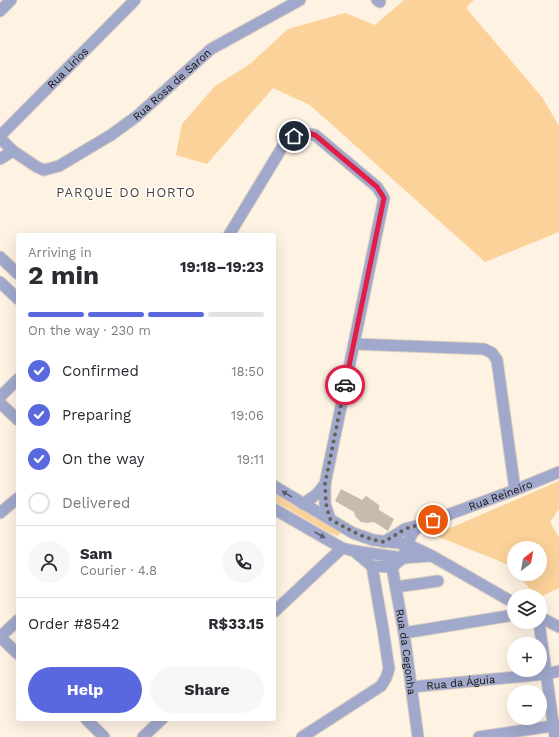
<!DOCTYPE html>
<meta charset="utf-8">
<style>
:root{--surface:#fff;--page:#f7f7f7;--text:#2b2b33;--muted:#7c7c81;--line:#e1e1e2;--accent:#5a68df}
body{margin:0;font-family:"Work Sans",sans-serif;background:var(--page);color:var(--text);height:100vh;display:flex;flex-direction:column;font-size:15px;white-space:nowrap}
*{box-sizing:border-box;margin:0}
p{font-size:13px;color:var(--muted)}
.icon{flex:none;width:22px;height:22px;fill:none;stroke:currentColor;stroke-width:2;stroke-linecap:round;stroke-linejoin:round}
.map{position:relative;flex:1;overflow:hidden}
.sheet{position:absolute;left:16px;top:233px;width:260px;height:488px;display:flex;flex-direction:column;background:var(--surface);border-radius:4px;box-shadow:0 4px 16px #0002}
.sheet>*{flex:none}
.needle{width:26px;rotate:31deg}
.controls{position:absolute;left:507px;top:541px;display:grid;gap:8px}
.controls a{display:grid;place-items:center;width:40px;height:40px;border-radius:50%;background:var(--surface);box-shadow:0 4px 16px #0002;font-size:20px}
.pin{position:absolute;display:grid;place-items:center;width:34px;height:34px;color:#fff;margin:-17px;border:2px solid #fff;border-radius:50%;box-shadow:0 1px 4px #0007}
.courier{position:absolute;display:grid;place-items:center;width:40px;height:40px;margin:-20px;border:3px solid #e11d48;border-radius:50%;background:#fff;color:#222;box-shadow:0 1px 5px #0007}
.headline em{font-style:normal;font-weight:700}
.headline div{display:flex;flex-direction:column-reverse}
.headline{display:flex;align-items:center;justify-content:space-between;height:68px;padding:0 12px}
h1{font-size:26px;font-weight:700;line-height:30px}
.bar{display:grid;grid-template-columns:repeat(4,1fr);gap:6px 4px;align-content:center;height:48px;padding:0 12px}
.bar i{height:5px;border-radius:3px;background:var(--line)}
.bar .selected{background:var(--accent)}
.bar p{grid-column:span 4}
.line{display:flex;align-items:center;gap:10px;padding:0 12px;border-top:1px solid var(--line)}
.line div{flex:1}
.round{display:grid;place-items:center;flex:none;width:42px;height:42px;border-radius:21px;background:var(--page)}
ol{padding:0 12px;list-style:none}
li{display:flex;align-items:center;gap:12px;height:44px}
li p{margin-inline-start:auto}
li .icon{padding:4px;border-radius:50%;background:var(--accent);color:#fff;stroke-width:4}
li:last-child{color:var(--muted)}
li i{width:22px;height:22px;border:2px solid var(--line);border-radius:50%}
.button{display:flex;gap:8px;margin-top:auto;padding:8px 12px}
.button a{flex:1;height:46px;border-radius:24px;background:var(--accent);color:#fff;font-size:16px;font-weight:700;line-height:46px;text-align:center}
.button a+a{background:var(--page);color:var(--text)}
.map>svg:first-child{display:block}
</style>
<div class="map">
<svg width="559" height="737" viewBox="0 0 559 737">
<rect width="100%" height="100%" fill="#fef2e3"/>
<g fill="#fbd299">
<path d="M 404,0 L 474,0 L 466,8 L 542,97 L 559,126 L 559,232 L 485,262 L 310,105 L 273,88 L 207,164 L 176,155 L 182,124 L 215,86 L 250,64 L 288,29 L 345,13 L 375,25 Z"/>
<path d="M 559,481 L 559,509 L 550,522 L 559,538 L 559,588 L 540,597 L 536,596 L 517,574 L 540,574 L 540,548 L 514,548 L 514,571 L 509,565 L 434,535 Z"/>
<path d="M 274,493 L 342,532 L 337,536 L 328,532 L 274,501 Z"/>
</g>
<path fill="#c6bbac" d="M 341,489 L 362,500 L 366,496 L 379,505 L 379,510 L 394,519 L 388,531 L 374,522 L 368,523 L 361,522 L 355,516 L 354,512 L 335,501 Z"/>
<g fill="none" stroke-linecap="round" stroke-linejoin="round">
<g stroke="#d9cec1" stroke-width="13">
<g id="minor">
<path d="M 377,0 L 380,2"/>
<path d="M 0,11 L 11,0"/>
<path id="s1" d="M 0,136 L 135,0"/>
<path id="s2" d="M 0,138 L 13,151 L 37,167 L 44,170 L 59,166 L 111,135 L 137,116 L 211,49 L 300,0"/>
<path d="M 0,159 L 13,151"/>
<path d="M 229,235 L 286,141 C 295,135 304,132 315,135 L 377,187 L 384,198 L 325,484 L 325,504 L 330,519"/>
<path d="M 0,257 L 18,274"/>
<path d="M 0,282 L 18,299"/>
<path d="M 354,344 L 484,349 L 492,353 L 497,360 L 515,490"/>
<path d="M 0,397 L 18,379"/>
<path d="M 0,403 L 18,420"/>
<path d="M 274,486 L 353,533 L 373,540 L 407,544 L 432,556 L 514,603"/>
<path d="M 303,504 L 317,494 L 325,484"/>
<path d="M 274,509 L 342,548 L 354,551 L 403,558 L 430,556"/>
<path d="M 0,513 L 18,498"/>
<path id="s3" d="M 384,542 L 405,529 L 420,525 L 515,490 L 559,472"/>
<path d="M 354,551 L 372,566 L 392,567 L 403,558 L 407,544 L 413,532 L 420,525"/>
<path id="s4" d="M 392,567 L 404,633 L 418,737"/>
<path d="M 396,587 L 438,581"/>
<path d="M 274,612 L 342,548"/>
<path d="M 540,617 L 559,627"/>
<path d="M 539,622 L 555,737"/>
<path d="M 404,633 L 514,615"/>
<path d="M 0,637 L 18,620"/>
<path d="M 0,637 L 18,654"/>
<path id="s5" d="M 411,687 L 546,674 L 559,671"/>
<path d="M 86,719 L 104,737"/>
<path d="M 143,737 L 162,719"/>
<path d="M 302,737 L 381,686 L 386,678 L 389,669 L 383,629 L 372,566"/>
<path d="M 479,737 L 559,725"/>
</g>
</g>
<use href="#minor" stroke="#a0a8cb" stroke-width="11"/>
</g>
<defs><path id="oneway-solid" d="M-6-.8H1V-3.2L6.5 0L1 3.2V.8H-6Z"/></defs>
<g fill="#5c5e6d">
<use href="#oneway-solid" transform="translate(287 494) rotate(-149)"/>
<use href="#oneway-solid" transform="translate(320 535) rotate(30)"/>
</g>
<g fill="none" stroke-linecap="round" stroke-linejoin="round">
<path stroke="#686259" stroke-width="4" stroke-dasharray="0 7.2" d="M 345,385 L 325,484 L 326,504 L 330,519 C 348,529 364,539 384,542 L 405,529 L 433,520"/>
<path stroke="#e11d48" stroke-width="5" d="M 294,136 L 308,133 L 315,135 L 377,187 L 384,198 L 345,385"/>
</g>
<g text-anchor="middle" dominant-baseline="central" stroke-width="3" stroke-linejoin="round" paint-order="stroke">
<g font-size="11" fill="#18140f" stroke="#fff">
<text stroke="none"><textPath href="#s1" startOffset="96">Rua Lirios</textPath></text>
<text stroke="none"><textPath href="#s2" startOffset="210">Rua Rosa de Saron</textPath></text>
<text stroke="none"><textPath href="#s3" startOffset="126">Rua Reineiro</textPath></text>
<text stroke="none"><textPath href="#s4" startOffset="86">Rua da Cegonha</textPath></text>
<text stroke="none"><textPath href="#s5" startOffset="50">Rua da Águia</textPath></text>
</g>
<g font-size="13" letter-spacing="1" fill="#4b4236" stroke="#fff">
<text x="126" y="192">PARQUE DO HORTO</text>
</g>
</g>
</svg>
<div class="controls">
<a><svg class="needle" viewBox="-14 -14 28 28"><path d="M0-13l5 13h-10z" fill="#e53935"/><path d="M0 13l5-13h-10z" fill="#7c7c81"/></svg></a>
<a><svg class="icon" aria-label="layers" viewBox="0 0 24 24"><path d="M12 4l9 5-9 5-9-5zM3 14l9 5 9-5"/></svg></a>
<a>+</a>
<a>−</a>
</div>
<div class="pin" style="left:433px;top:520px;background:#ea580c"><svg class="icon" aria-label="bag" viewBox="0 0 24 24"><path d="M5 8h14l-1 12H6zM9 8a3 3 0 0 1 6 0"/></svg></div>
<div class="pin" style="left:294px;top:136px;background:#1f2937"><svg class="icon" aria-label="home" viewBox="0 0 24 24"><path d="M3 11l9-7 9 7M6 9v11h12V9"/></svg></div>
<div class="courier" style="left:345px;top:385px"><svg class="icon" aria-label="car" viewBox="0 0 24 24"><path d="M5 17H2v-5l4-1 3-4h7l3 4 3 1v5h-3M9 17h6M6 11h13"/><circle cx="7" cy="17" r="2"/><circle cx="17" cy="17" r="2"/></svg></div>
<section class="sheet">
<div class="headline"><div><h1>2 min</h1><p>Arriving in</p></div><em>19:18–19:23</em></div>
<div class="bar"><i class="selected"></i><i class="selected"></i><i class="selected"></i><i></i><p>On the way · 230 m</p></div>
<ol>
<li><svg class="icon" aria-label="check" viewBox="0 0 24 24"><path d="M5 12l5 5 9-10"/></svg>Confirmed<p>18:50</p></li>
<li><svg class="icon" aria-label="check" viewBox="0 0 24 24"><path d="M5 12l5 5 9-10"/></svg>Preparing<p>19:06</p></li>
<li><svg class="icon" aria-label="check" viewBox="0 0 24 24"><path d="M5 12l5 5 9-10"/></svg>On the way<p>19:11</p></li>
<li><i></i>Delivered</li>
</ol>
<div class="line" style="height:72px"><a class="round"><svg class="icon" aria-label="person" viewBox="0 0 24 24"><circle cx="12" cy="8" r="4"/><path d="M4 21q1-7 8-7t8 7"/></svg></a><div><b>Sam</b><p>Courier · 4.8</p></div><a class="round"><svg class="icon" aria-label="phone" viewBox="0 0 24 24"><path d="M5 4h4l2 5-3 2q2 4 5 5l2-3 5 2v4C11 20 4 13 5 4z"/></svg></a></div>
<div class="line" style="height:52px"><div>Order #8542</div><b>R$33.15</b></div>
<div class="button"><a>Help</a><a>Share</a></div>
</section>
</div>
